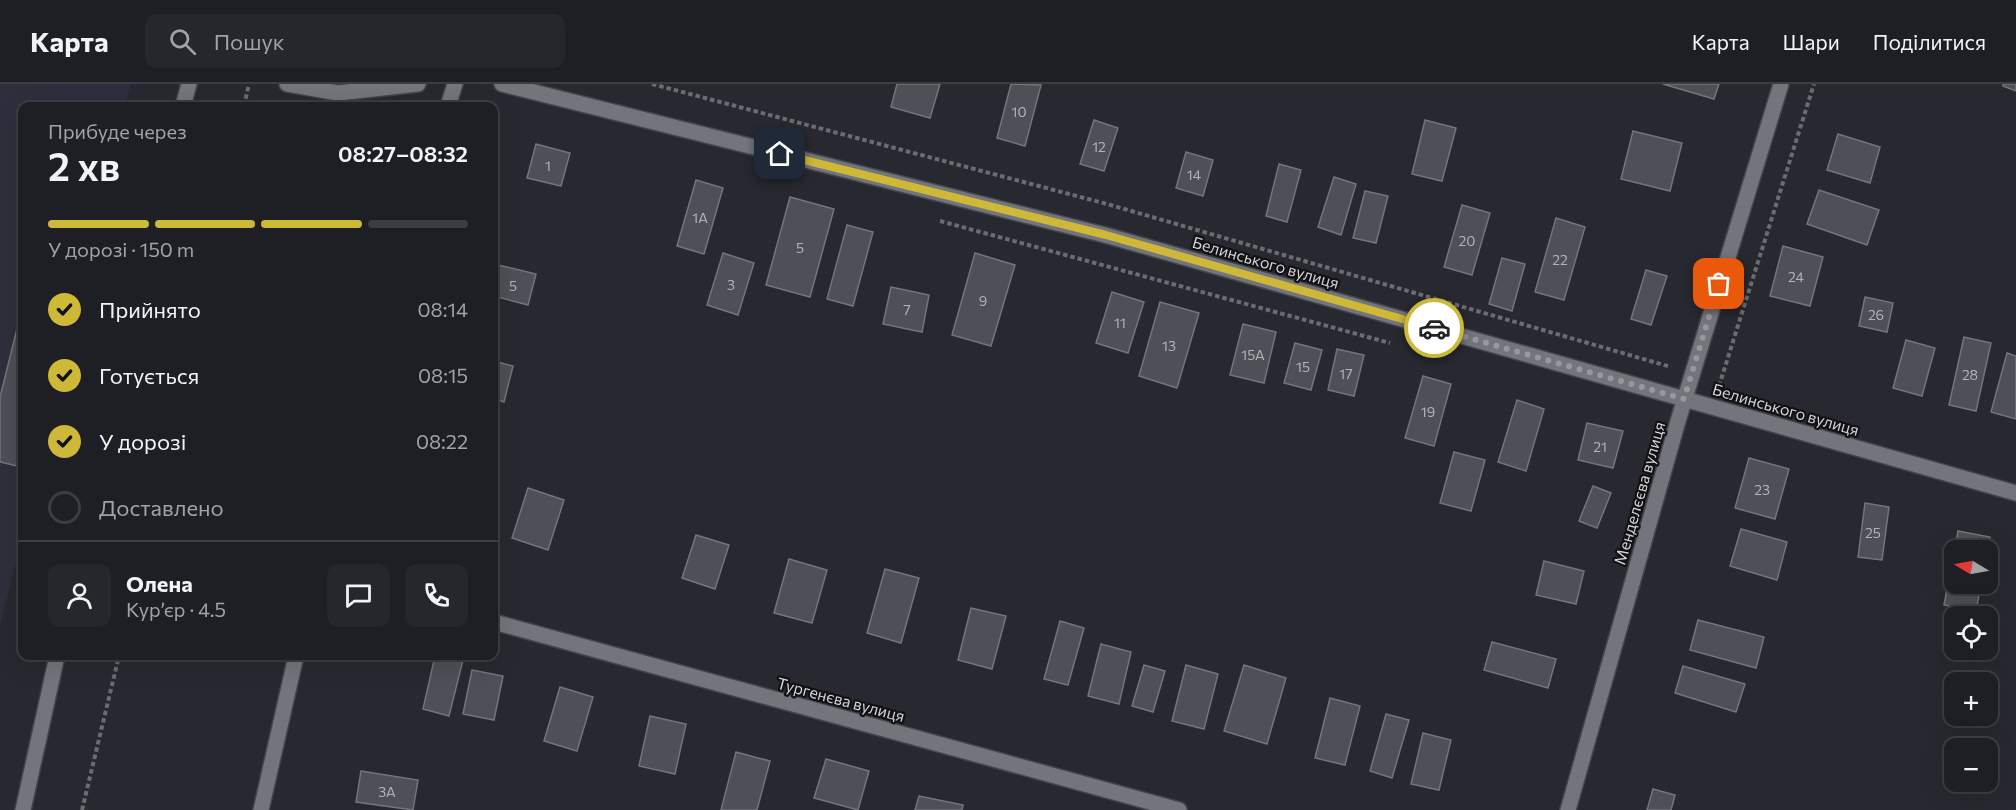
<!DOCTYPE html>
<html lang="uk">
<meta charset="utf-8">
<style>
:root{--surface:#1e1f24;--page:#26272c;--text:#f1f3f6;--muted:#a1a2a6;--line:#3c3d41;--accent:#ceb837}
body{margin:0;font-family:Commissioner,sans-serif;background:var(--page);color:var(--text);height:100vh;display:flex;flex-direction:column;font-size:22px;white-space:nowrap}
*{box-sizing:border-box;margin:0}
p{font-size:20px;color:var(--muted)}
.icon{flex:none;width:33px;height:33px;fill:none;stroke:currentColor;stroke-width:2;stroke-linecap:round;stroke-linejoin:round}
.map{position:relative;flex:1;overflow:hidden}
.sheet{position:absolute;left:18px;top:18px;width:480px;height:558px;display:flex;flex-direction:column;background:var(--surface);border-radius:12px;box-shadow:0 6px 24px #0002,0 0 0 2px var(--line)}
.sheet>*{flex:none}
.needle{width:39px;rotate:280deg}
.controls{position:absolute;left:1944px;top:456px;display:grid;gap:12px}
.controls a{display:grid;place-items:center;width:54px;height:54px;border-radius:12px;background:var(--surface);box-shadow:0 6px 24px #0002,0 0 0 2px var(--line);font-size:30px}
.pin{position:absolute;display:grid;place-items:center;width:51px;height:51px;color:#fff;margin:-26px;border-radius:12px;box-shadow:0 3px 9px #0006}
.courier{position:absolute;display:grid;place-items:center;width:60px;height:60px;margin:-30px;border:4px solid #ceb837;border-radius:50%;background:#fff;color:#222;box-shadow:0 2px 8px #0007}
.overview em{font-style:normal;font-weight:600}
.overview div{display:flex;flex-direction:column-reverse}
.overview{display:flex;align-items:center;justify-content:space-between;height:102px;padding:0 30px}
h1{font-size:39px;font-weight:600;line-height:45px}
.bar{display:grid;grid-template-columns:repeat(4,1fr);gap:9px 6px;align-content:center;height:72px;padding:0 30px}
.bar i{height:8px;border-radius:4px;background:var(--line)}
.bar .selected{background:var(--accent)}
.bar p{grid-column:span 4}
.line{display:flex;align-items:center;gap:15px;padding:0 30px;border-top:2px solid var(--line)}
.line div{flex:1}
.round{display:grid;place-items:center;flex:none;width:63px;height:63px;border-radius:12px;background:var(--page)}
ol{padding:0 30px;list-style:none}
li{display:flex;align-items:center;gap:18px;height:66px}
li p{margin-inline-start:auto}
li .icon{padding:6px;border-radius:50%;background:var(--accent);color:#111;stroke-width:4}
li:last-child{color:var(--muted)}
li i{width:33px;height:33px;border:3px solid var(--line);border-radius:50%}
header{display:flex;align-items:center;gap:36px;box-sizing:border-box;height:84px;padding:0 30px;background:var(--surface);border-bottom:2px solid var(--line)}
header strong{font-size:28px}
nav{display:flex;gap:33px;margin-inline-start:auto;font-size:21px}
.search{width:420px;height:54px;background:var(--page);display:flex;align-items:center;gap:15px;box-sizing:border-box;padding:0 21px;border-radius:12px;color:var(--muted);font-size:22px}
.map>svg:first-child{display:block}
</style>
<header>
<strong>Карта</strong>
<div class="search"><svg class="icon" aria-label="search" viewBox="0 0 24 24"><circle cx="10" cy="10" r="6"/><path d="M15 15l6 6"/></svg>Пошук</div>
<nav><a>Карта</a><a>Шари</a><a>Поділитися</a></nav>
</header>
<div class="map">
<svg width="2016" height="726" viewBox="0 0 2016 726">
<rect width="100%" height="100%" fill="#282930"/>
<path fill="#2e2f3c" d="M 0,0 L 131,0 L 125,22 L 22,22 L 22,453 L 0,542 Z"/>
<g fill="#4f5057" stroke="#73747c" stroke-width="1.5">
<path d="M 897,0 L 940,0 L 930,34 L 891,23 Z"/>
<path d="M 1011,0 L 1041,1 L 1025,62 L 997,54 Z"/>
<path d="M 1663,0 L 1719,0 L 1714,15 Z"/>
<path d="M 2003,0 L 2016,0 L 2016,7 L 2003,2 Z"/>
<path d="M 1094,36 L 1118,44 L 1104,87 L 1080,80 Z"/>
<path d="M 1425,36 L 1456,44 L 1442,97 L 1412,90 Z"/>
<path d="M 1633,47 L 1682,59 L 1670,107 L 1621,95 Z"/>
<path d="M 1838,50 L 1880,63 L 1870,99 L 1827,86 Z"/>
<path d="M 536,60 L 570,69 L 561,102 L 527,94 Z"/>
<path d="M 1186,68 L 1213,76 L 1203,112 L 1176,104 Z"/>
<path d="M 1279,80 L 1301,86 L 1287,138 L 1266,132 Z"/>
<path d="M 1334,93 L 1356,100 L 1341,151 L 1318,143 Z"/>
<path d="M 696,96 L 723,104 L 704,170 L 677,162 Z"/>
<path d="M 1819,106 L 1879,126 L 1867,161 L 1807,140 Z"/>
<path d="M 1365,107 L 1388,112 L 1376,159 L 1353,154 Z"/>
<path d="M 790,113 L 834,125 L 810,213 L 766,201 Z"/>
<path d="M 1462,121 L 1490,129 L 1472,191 L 1444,183 Z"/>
<path d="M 1556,134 L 1585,143 L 1564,216 L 1535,208 Z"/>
<path d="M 847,141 L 873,148 L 853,222 L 827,215 Z"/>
<path d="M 1783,162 L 1823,173 L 1810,222 L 1770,212 Z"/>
<path d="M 723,169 L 754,179 L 738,231 L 707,221 Z"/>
<path d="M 975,169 L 1015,181 L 991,262 L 952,251 Z"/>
<path d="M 1502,174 L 1525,180 L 1512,227 L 1489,220 Z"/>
<path d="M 494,180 L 536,190 L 528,221 L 494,212 Z"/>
<path d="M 1646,186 L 1667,192 L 1651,241 L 1631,235 Z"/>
<path d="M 891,203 L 929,211 L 922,248 L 883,240 Z"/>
<path d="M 1112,208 L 1144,218 L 1128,269 L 1096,259 Z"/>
<path d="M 1865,213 L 1893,219 L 1887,248 L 1859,242 Z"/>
<path d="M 1160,218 L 1199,229 L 1177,304 L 1139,292 Z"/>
<path d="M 22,225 L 22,383 L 0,378 L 0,313 Z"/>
<path d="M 1243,240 L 1276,248 L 1264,299 L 1230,291 Z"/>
<path d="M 1964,253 L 1991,259 L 1976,327 L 1949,321 Z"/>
<path d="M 1906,256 L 1935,264 L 1922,312 L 1893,304 Z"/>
<path d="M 1295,259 L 1322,266 L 1311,306 L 1284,299 Z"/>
<path d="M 1337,265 L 1364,271 L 1354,312 L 1328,306 Z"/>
<path d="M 2007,269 L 2016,272 L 2016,335 L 1991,328 Z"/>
<path d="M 494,277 L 513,282 L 504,318 L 494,315 Z"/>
<path d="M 1423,292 L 1451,300 L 1434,362 L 1405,354 Z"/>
<path d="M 1517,316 L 1544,325 L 1526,387 L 1498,378 Z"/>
<path d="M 1587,339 L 1623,347 L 1613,384 L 1578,376 Z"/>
<path d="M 1454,368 L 1485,376 L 1471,427 L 1440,419 Z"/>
<path d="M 1749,374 L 1789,385 L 1775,435 L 1735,424 Z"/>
<path d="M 1593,402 L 1611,409 L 1597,444 L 1579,437 Z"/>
<path d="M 528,404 L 564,416 L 548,466 L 512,454 Z"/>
<path d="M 1865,419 L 1889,423 L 1882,476 L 1858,473 Z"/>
<path d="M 1741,445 L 1787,458 L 1777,496 L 1730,482 Z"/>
<path d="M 1958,447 L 1990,453 L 1988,468 L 1955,466 Z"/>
<path d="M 696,451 L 729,461 L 715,505 L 682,494 Z"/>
<path d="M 1954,467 L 1954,500 L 1981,500 L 1976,528 L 1944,521 Z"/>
<path d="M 789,475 L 827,486 L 812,539 L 774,529 Z"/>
<path d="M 1544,477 L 1584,487 L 1576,520 L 1536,511 Z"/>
<path d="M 885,485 L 919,494 L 901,559 L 867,549 Z"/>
<path d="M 971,524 L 1006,532 L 992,585 L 958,576 Z"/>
<path d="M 1698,536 L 1764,553 L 1756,584 L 1690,566 Z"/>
<path d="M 1060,537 L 1084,544 L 1068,601 L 1044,595 Z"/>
<path d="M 1492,558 L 1556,575 L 1548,604 L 1484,586 Z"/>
<path d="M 1101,560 L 1131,568 L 1119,620 L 1088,612 Z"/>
<path d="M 435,572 L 464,572 L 449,632 L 423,625 Z"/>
<path d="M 1144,581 L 1165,587 L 1153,628 L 1132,622 Z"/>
<path d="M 1186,581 L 1218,590 L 1204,645 L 1172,637 Z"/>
<path d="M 1244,581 L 1286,594 L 1267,660 L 1224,647 Z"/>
<path d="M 1683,582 L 1745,600 L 1736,628 L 1675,609 Z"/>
<path d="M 472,586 L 503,592 L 494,636 L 463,630 Z"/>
<path d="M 560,603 L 593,613 L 577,667 L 544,657 Z"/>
<path d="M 1330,614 L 1360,622 L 1345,681 L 1315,674 Z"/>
<path d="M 1386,630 L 1409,636 L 1392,694 L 1370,687 Z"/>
<path d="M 650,632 L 686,640 L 675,690 L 639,682 Z"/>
<path d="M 1423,649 L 1451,656 L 1439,706 L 1411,700 Z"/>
<path d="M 736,668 L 770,677 L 757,726 L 721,726 Z"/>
<path d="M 826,675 L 869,687 L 858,726 L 814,714 Z"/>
<path d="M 361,687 L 418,696 L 413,726 L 356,718 Z"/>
<path d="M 1653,705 L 1675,711 L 1671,726 L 1647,726 Z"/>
<path d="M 919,712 L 963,721 L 962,726 L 915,726 Z"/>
</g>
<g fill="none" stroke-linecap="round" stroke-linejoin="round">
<g stroke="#43444a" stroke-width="18">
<g id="minor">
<path d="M 287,0 L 338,9 L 418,0"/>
<path d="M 502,0 L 1105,151 L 2016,409"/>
<path d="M 183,22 L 189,0"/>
<path d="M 448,22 L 455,0"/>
<path d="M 494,538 L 1179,726"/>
<path d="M 23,726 L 57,572"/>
<path d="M 261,726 L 296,572"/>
<path d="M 1568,726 L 1678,337 L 1781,0"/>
</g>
</g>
<g stroke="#6b6c71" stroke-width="4" stroke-dasharray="4.5 3" stroke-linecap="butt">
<path d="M 652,0 L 1107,120 L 1671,283"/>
<path d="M 244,22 L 249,0"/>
<path d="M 940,137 L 1390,259"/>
<path d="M 1719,302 L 1814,0"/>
<path d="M 82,726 L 119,572"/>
</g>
<use href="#minor" stroke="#73757d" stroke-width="15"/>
</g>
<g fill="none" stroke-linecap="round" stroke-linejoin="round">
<path stroke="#97989d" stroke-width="6" stroke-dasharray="0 10.8" d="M 1434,244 L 1684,315 L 1719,200"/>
<path stroke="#ceb837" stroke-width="8" d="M 780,70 L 1106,151 L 1434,244"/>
</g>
<g text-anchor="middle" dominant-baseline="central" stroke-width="4.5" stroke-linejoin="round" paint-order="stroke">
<g font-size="14" fill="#b2b3b8">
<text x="1019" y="27">10</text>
<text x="1099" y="62">12</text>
<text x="548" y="81">1</text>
<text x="1194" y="90">14</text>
<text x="700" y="133">1А</text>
<text x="1467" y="156">20</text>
<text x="800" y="163">5</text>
<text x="1560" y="175">22</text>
<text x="1796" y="192">24</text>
<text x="731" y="200">3</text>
<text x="513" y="201">5</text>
<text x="983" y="216">9</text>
<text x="907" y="225">7</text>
<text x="1876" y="230">26</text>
<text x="1120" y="238">11</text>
<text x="1169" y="261">13</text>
<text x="1253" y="270">15А</text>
<text x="1303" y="282">15</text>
<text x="1346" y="289">17</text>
<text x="1970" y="290">28</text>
<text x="1428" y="327">19</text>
<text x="1600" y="362">21</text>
<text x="1762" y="405">23</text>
<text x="1873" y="448">25</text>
<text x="387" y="707">3А</text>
</g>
<g font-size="16" fill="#d3d4d8" stroke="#121215">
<text transform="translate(1266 178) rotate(16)">Белинського вулиця</text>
<text transform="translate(1786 325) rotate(16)">Белинського вулиця</text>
<text transform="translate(1639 409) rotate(-74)">Менделєєва вулиця</text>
<text transform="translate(841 615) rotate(15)">Тургенєва вулиця</text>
</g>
</g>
</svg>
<div class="controls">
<a><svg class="needle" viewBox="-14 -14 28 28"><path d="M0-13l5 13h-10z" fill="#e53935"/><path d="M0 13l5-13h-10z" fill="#a1a2a6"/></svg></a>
<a><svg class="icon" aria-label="locate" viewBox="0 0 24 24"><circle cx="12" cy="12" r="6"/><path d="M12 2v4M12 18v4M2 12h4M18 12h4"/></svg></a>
<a>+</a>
<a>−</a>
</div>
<div class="pin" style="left:1719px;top:200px;background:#ea580c"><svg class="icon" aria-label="bag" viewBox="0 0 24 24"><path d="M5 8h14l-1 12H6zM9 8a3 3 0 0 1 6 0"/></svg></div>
<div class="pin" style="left:780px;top:70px;background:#1f2937"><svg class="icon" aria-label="home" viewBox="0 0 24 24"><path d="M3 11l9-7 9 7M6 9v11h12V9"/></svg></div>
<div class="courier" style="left:1434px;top:244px"><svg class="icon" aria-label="car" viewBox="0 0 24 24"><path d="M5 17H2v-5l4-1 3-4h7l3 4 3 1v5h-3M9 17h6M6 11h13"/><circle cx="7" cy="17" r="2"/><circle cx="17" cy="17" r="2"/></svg></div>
<section class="sheet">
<div class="overview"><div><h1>2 хв</h1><p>Прибуде через</p></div><em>08:27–08:32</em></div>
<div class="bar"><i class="selected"></i><i class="selected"></i><i class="selected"></i><i></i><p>У дорозі · 150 m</p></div>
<ol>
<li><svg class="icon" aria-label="check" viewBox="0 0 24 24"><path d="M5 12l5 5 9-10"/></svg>Прийнято<p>08:14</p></li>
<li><svg class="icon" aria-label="check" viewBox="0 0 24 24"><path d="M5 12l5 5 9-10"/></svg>Готується<p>08:15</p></li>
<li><svg class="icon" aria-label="check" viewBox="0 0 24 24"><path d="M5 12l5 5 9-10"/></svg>У дорозі<p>08:22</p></li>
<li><i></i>Доставлено</li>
</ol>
<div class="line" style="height:108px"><a class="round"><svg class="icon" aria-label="person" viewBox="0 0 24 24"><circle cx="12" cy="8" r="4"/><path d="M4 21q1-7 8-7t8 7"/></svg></a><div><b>Олена</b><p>Кур’єр · 4.5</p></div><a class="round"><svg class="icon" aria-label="chat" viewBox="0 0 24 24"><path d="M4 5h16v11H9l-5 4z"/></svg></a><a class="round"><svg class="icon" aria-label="phone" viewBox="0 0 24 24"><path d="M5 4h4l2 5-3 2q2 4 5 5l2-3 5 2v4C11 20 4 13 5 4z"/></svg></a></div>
</section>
</div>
